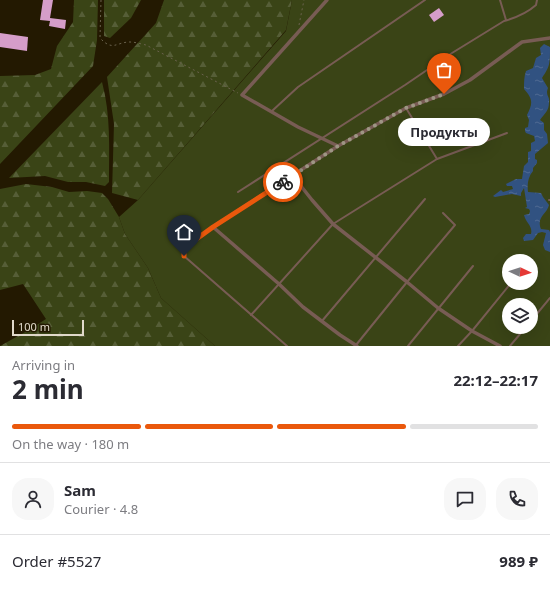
<!DOCTYPE html>
<meta charset="utf-8">
<style>
:root{--surface:#fff;--page:#f7f7f7;--text:#2b2b33;--muted:#7c7c81;--line:#e1e1e2;--accent:#ea580c}
body{margin:0;font-family:"Noto Sans",sans-serif;background:var(--page);color:var(--text);height:100vh;display:flex;flex-direction:column;font-size:15px;white-space:nowrap}
*{box-sizing:border-box;margin:0}
p{font-size:13px;color:var(--muted)}
.icon{flex:none;width:22px;height:22px;fill:none;stroke:currentColor;stroke-width:2;stroke-linecap:round;stroke-linejoin:round}
.map{position:relative;height:346px;overflow:hidden}
.details{display:flex;flex-direction:column;background:var(--surface);flex:1}
.details>*{flex:none}
.needle{width:26px;rotate:94deg}
.fabs{position:absolute;left:502px;top:254px;display:grid;gap:8px}
.fabs a{display:grid;place-items:center;width:36px;height:36px;border-radius:50%;background:var(--surface);box-shadow:0 4px 16px #0002;font-size:20px}
.scale{position:absolute;left:12px;bottom:10px;width:72px;box-sizing:border-box;padding-left:4px;border:2px solid #e0d9ca;border-top:0;font-size:11px;line-height:14px;white-space:nowrap;color:#e0d9ca;-webkit-text-stroke:3px #231901;paint-order:stroke}
.pin{position:absolute;display:grid;place-items:center;width:34px;height:34px;color:#fff;margin:-41px -17px;border-radius:50% 50% 50% 0;rotate:-45deg;box-shadow:0 0 4px #0007}
.pin .icon{rotate:45deg}
.courier{position:absolute;display:grid;place-items:center;width:40px;height:40px;margin:-20px;border:3px solid #ea580c;border-radius:50%;background:#fff;color:#222;box-shadow:0 1px 5px #0007}
.bubble{position:absolute;height:28px;border-radius:14px;background:var(--surface);box-shadow:0 4px 16px #0002;font-size:13px;font-weight:700;line-height:28px;text-align:center}
.headline em{font-style:normal;font-weight:700}
.headline div{display:flex;flex-direction:column-reverse}
.headline{display:flex;align-items:center;justify-content:space-between;height:68px;padding:0 12px}
h1{font-size:26px;font-weight:700;line-height:30px}
.bar{display:grid;grid-template-columns:repeat(4,1fr);gap:6px 4px;align-content:center;height:48px;padding:0 12px}
.bar i{height:5px;border-radius:3px;background:var(--line)}
.bar .current{background:var(--accent)}
.bar p{grid-column:span 4}
.line{display:flex;align-items:center;gap:10px;padding:0 12px;border-top:1px solid var(--line)}
.line div{flex:1}
.round{display:grid;place-items:center;flex:none;width:42px;height:42px;border-radius:16px;background:var(--page)}
.map>svg:first-child{display:block}
</style>
<div class="map">
<svg width="550" height="346" viewBox="0 0 550 346">
<defs>
<pattern id="forest-firs" width="22" height="20" patternUnits="userSpaceOnUse"><rect width="22" height="20" fill="#3a4416"/><path d="M5 1l3.5 6h-7zM16 11l3.5 6h-7z" fill="#565e37"/></pattern>
<pattern id="water-ripples" width="26" height="14" patternUnits="userSpaceOnUse"><rect width="26" height="14" fill="#315281"/><path d="M2 4q2-2 4 0t4 0M15 11q2-2 4 0t4 0" fill="none" stroke="#4f6a92"/></pattern>
</defs>
<rect width="100%" height="100%" fill="#231901"/>
<g fill="url(#forest-firs)">
<path d="M 74,0 L 98,0 L 97,40 L 93,66 L 0,164 L 0,76 L 35,75 L 51,69 L 57,46 L 73,22 Z"/>
<path d="M 104,0 L 141,0 L 131,18 L 110,38 L 104,36 Z"/>
<path d="M 164,0 L 292,0 L 286,30 L 138,200 L 112,193 L 114,124 L 107,77 L 156,23 Z"/>
<path d="M 102,82 C 111,115 109,149 109,182 L 105,186 L 86,182 L 68,182 L 45,176 L 9,178 Z"/>
<path d="M 26,184 L 52,187 L 69,192 L 87,191 L 102,193 L 108,199 L 119,217 L 125,234 L 148,268 L 161,298 L 215,346 L 0,346 L 27,331 L 46,319 L 23,284 L 0,290 L 0,189 Z"/>
</g>
<path fill="#3a4416" fill-rule="evenodd" d="M 292,0 L 550,0 L 550,346 L 215,346 L 161,298 L 148,268 L 125,234 L 119,217 L 138,200 L 286,31 ZM 509,261 L 531,261 L 531,283 L 509,283 ZM 509,305 L 531,305 L 531,327 L 509,327 Z"/>
<path fill="url(#water-ripples)" d="M 544,44 L 550,47 C 550,64 550,66 542,78 L 548,88 C 545,96 550,96 549,102 C 549,111 545,113 540,120 L 544,123 L 544,130 L 547,134 L 548,143 L 535,154 L 535,159 L 537,160 L 537,163 L 533,168 L 533,171 C 528,177 527,184 528,192 L 541,193 L 543,197 L 549,205 C 547,214 536,217 541,229 L 549,230 L 550,232 L 550,252 L 545,250 L 543,245 L 546,233 L 542,232 L 538,233 L 533,240 L 524,241 L 523,238 L 526,234 L 531,234 C 533,226 526,223 524,215 L 529,214 L 530,211 L 529,209 L 525,208 L 527,207 L 524,188 L 521,193 L 521,196 L 512,194 L 495,197 L 493,196 L 501,190 L 503,192 L 513,189 L 512,186 L 507,186 L 506,184 L 516,179 L 522,179 L 524,166 L 528,162 L 528,152 L 531,151 L 531,143 L 535,141 L 534,136 L 526,133 L 525,131 L 525,128 L 528,127 L 529,120 L 527,115 C 533,103 533,99 524,89 C 524,82 524,77 526,71 L 533,68 L 536,58 L 541,55 L 540,48 Z"/>
<g fill="#d59dc9">
<path d="M 43,0 L 53,0 L 50,18 L 66,20 L 65,29 L 49,26 L 50,21 L 40,20 Z"/>
<path d="M 439,8 L 444,15 L 434,22 L 429,15 Z"/>
<path d="M 0,33 L 28,37 L 27,51 L 0,47 Z"/>
</g>
<g fill="none" stroke-linecap="round" stroke-linejoin="round">
<g stroke="#6a624d" stroke-width="1" stroke-dasharray="2 3" stroke-linecap="butt">
<path d="M 101,0 L 100,38 C 113,52 116,42 130,42 C 135,42 141,44 146,45 L 238,93"/>
<path d="M 299,25 L 304,0"/>
</g>
<g stroke="#785c54" stroke-width="2">
<path d="M 500,0 L 506,20"/>
<path d="M 406,108 L 437,159"/>
<path d="M 272,111 L 298,87 L 425,0"/>
<path d="M 238,192 L 405,85 L 452,53 L 504,21 C 515,18 527,13 536,5 L 537,0"/>
<path d="M 549,200 L 550,200"/>
<path d="M 213,227 L 184,248 L 184,256 L 287,346"/>
<path d="M 251,315 L 333,224 L 437,159 L 507,133"/>
<path d="M 322,321 L 425,199"/>
<path d="M 531,321 L 550,298"/>
<path d="M 356,345 L 407,282 L 455,225 L 443,213"/>
<path d="M 408,346 L 473,266"/>
<path d="M 458,346 L 472,331 L 511,283"/>
<path d="M 510,346 L 526,327"/>
</g>
<g stroke="#785c54" stroke-width="3.5">
<path d="M 327,0 L 242,95 L 298,127 L 338,146"/>
<path d="M 293,176 L 312,200 L 333,224 L 407,282 L 438,308 L 472,331 L 500,346"/>
<path d="M 357,346 L 340,335 L 303,307 L 279,284 L 213,227 L 338,146 L 406,108 L 444,94 L 470,80 L 522,42 L 550,38"/>
</g>
</g>
<g fill="none" stroke-linecap="round" stroke-linejoin="round">
<path stroke="#9e9684" stroke-width="4" stroke-dasharray="0 7.2" d="M 283,182 L 338,146 L 406,108 L 444,94"/>
<path stroke="#ea580c" stroke-width="5" d="M 184,256 L 184,248 L 213,227 L 283,182"/>
</g>
</svg>
<div class="fabs">
<a><svg class="needle" viewBox="-14 -14 28 28"><path d="M0-13l5 13h-10z" fill="#e53935"/><path d="M0 13l5-13h-10z" fill="#7c7c81"/></svg></a>
<a><svg class="icon" aria-label="layers" viewBox="0 0 24 24"><path d="M12 4l9 5-9 5-9-5zM3 14l9 5 9-5"/></svg></a>
</div>
<div class="scale">100 m</div>
<div class="pin" style="left:444px;top:94px;background:#ea580c"><svg class="icon" aria-label="bag" viewBox="0 0 24 24"><path d="M5 8h14l-1 12H6zM9 8a3 3 0 0 1 6 0"/></svg></div>
<div class="pin" style="left:184px;top:256px;background:#1f2937"><svg class="icon" aria-label="home" viewBox="0 0 24 24"><path d="M3 11l9-7 9 7M6 9v11h12V9"/></svg></div>
<div class="courier" style="left:283px;top:182px"><svg class="icon" aria-label="bike" viewBox="0 0 24 24"><circle cx="6" cy="16" r="4"/><circle cx="18" cy="16" r="4"/><path d="M6 16l4-8h5l3 8M10 8l3 8H6M13 5h3"/></svg></div>
<div class="bubble" style="left:398px;top:118px;width:92px">Продукты</div>
</div>
<section class="details">
<div class="headline"><div><h1>2 min</h1><p>Arriving in</p></div><em>22:12–22:17</em></div>
<div class="bar"><i class="current"></i><i class="current"></i><i class="current"></i><i></i><p>On the way · 180 m</p></div>
<div class="line" style="height:72px"><a class="round"><svg class="icon" aria-label="person" viewBox="0 0 24 24"><circle cx="12" cy="8" r="4"/><path d="M4 21q1-7 8-7t8 7"/></svg></a><div><b>Sam</b><p>Courier · 4.8</p></div><a class="round"><svg class="icon" aria-label="chat" viewBox="0 0 24 24"><path d="M4 5h16v11H9l-5 4z"/></svg></a><a class="round"><svg class="icon" aria-label="phone" viewBox="0 0 24 24"><path d="M5 4h4l2 5-3 2q2 4 5 5l2-3 5 2v4C11 20 4 13 5 4z"/></svg></a></div>
<div class="line" style="height:52px"><div>Order #5527</div><b>989 ₽</b></div>
</section>
